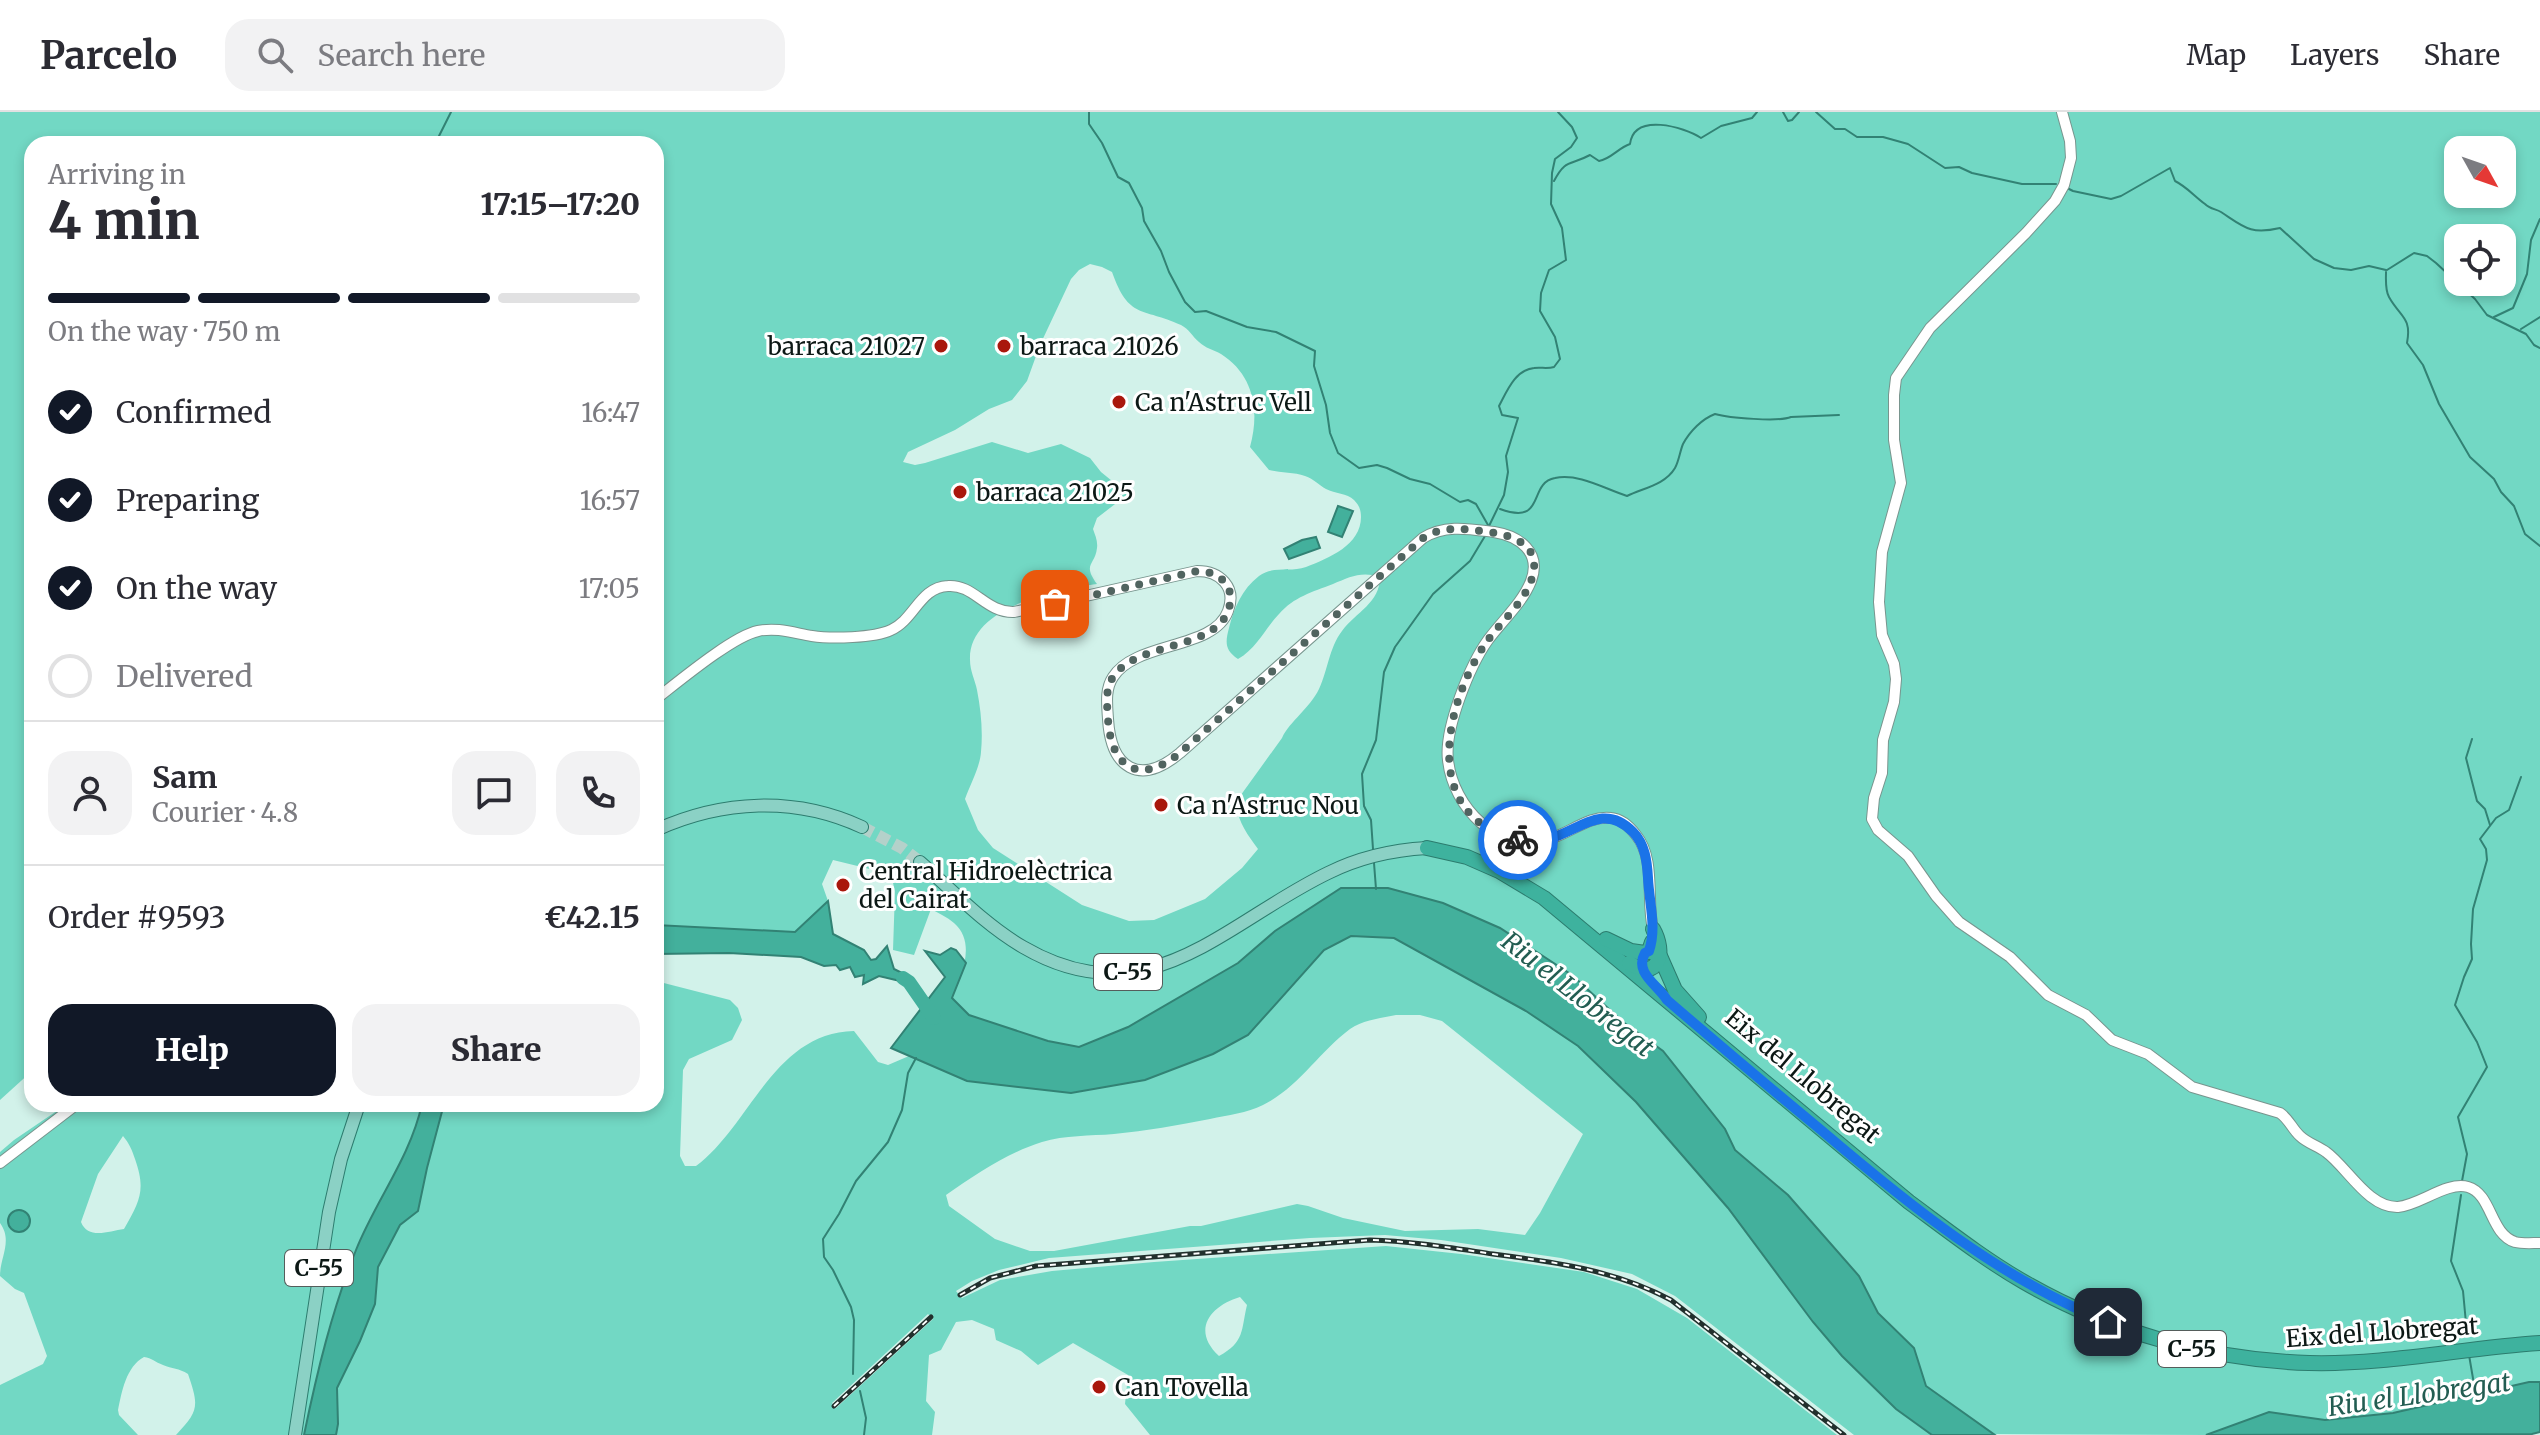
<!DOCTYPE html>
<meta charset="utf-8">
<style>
:root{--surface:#fff;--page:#f2f2f3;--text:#2b2b33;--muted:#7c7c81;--line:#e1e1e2;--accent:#111827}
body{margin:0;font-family:Merriweather,serif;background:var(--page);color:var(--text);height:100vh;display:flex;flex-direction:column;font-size:30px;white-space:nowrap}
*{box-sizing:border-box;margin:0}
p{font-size:26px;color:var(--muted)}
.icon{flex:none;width:44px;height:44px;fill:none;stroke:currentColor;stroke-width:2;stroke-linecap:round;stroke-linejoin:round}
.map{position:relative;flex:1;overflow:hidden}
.panel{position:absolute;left:24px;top:24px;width:640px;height:976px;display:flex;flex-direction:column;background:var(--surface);border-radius:24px;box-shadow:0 4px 12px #0003}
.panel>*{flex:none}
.needle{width:52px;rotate:130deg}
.controls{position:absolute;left:2444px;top:24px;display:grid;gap:16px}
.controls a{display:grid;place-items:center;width:72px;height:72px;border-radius:16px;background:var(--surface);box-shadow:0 4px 12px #0003;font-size:40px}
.pin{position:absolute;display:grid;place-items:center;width:68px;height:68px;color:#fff;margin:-34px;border-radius:16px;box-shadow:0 4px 12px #0006}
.courier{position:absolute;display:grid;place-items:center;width:80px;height:80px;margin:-40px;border:6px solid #1a73e8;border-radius:50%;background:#fff;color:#222;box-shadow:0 2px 10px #0007}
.headline em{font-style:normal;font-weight:800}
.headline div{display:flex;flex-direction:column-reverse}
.headline{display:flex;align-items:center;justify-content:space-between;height:136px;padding:0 24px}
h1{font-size:52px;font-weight:800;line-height:60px}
.bar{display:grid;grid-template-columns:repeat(4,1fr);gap:12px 8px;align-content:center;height:96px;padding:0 24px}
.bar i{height:10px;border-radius:6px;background:var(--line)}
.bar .selected{background:var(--accent)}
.bar p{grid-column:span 4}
.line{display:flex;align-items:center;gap:20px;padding:0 24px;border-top:2px solid var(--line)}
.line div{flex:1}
.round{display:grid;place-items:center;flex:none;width:84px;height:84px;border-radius:24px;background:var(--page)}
ol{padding:0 24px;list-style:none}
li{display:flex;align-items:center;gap:24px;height:88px}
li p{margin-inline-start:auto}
li .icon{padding:8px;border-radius:50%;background:var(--accent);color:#fff;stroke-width:4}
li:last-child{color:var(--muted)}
li i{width:44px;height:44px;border:4px solid var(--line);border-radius:50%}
.cta{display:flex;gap:16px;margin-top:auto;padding:16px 24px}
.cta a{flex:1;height:92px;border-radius:24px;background:var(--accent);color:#fff;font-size:32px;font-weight:800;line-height:92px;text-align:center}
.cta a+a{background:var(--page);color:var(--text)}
header{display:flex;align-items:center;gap:48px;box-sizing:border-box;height:112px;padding:0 40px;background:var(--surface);border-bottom:2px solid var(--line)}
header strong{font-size:38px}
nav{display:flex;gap:44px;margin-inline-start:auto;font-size:28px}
.search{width:560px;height:72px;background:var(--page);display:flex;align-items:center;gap:20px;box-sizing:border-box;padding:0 28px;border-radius:24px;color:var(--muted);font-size:30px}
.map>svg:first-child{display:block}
</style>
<header>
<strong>Parcelo</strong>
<div class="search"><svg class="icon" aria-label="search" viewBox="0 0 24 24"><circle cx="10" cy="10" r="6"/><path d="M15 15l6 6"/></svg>Search here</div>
<nav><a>Map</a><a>Layers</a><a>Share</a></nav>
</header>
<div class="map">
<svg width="2540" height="1323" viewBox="0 0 2540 1323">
<rect width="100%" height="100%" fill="#d2f2ea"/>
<g fill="#72d8c4" fill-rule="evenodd">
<path d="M 0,0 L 2540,0 L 2540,1270 L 2392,1301 L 2325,1309 L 2269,1300 L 2206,1323 L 1992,1322 L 1926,1274 L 1914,1236 L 1878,1201 L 1859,1164 L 1788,1083 L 1735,1038 L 1725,1017 L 1663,939 L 1623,910 L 1443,791 L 1388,776 L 1341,776 L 1275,819 L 1238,851 L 1128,915 L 1079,935 L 1048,929 L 969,903 L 952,886 C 961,864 977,831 954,811 C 947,805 938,801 931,797 L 914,843 L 893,838 L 895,779 L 890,759 L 878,759 L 833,748 L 822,772 L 828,789 L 795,820 L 656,813 L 656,32 L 32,32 L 32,959 L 0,988 ZM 2458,38 L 2502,38 L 2502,82 L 2458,82 ZM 2458,126 L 2502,126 L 2502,170 L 2458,170 ZM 1090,152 L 1102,155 L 1112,160 C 1129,208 1142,195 1181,213 C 1189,217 1192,224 1199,230 C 1205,236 1214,238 1221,242 C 1254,263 1260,299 1250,335 L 1269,358 C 1281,361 1294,360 1305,364 C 1314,367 1319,373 1326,377 C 1335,382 1347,381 1354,388 C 1359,393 1361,398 1361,405 C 1361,433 1329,446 1306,455 C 1290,461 1273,453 1259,464 C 1242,477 1234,496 1229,516 C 1225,531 1225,538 1238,547 C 1257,536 1264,518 1279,502 C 1294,485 1312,480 1333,472 C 1350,465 1361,459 1380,465 C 1380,491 1356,500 1342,519 C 1329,536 1328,558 1319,577 C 1310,596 1290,609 1282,626 L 1238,687 C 1234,706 1248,723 1258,737 L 1242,756 L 1205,787 L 1154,808 L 1129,809 L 1082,793 L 993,736 L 978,718 L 965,687 C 970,673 980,655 981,640 C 983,620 981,598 977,578 C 975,568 970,559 970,548 C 968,494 1057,478 1097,472 C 1082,451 1095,454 1097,436 C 1098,429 1095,423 1093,417 L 1097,406 L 1128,382 L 1101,360 L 1090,346 L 1061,332 L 1028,341 L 992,330 L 925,351 L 915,353 L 903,350 L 908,340 L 955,318 L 989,297 L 1012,288 L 1027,269 L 1040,233 L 1071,167 L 1079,158 Z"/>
<path d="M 1351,824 L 1394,826 L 1526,899 L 1578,934 L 1636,989 L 1728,1096 L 1813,1210 L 1896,1297 L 1932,1323 L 1854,1323 L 1675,1184 L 1632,1162 L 1561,1146 L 1441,1128 L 1385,1123 L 1310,1126 L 1049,1146 L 999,1158 L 972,1169 L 956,1179 L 962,1186 L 1000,1168 L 1052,1159 L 1154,1150 L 1386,1134 L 1461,1142 L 1584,1160 L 1637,1177 L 1687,1206 L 1837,1323 L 1150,1323 L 1125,1292 L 1128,1263 L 1073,1231 L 1038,1253 L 1021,1239 L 996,1228 L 994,1217 L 972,1208 L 956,1210 L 941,1238 L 929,1243 L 926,1289 L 935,1300 L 932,1323 L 336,1323 L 338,1312 L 337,1276 L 360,1229 L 375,1192 L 378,1155 L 400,1113 L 418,1099 L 427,1056 L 444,992 L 656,992 L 656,869 L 730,888 L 738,896 L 742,908 L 732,928 L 689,947 L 683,958 L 680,1044 L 685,1054 L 696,1054 C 751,1013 773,921 854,919 L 878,950 L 888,953 L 909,944 L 967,969 L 1071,981 L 1145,968 L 1213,942 L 1248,923 L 1324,838 ZM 1396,903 L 1420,903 L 1442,909 L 1583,1022 L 1540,1101 L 1525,1123 L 1478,1117 L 1405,1119 L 1343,1106 L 1308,1094 L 1297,1092 L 1201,1114 L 1190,1114 L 1054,1139 L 1030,1139 L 995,1127 L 949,1094 L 946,1083 C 976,1062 1007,1041 1042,1030 C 1065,1023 1090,1024 1114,1022 C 1146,1019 1178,1013 1210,1007 C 1228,1003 1247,1001 1263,993 C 1299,975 1319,940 1350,917 C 1363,908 1381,906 1396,903 ZM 1240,1185 L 1247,1193 C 1241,1218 1245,1230 1219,1244 C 1191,1218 1210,1194 1240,1185 ZM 928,1202 L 933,1207 L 836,1296 L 832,1291 Z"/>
<path d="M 67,992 L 422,992 C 411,1046 376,1088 356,1138 C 332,1198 319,1260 304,1323 L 176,1323 C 199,1299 199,1294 188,1262 C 179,1256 172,1257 163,1253 C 155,1250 152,1246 144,1245 C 126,1255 122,1279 118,1298 L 119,1303 L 138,1323 L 0,1323 L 0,1273 L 43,1252 L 47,1244 L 24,1181 L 15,1177 L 0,1164 C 0,1145 13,1129 0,1111 L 0,1040 L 14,1028 ZM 123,1024 C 129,1031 132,1038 135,1047 C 146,1078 140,1089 124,1117 C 109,1119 88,1128 81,1110 L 98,1062 ZM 16,1098 L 23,1099 C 30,1104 31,1111 26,1118 L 10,1117 L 7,1108 L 9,1104 Z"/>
</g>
<g fill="#43b09c" stroke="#328274" stroke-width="2">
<path d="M 1338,394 L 1353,399 L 1342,425 L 1328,420 Z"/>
<path d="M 1316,425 L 1320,436 L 1289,447 L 1284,437 L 1302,428 Z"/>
<path d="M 1341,776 L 1388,776 L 1443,791 L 1500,816 L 1572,863 L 1623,910 L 1663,939 L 1725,1017 L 1735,1038 L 1788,1083 L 1859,1164 L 1878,1201 L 1914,1236 L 1926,1274 L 1995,1323 L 1932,1323 L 1896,1297 L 1842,1244 L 1813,1210 L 1728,1096 L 1636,990 L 1578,934 L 1526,899 L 1394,826 L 1351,824 L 1324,838 L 1248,923 L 1213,942 L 1145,968 L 1071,981 L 967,969 L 891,936 L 945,865 L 925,839 L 940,843 L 951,836 L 956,838 L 966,851 L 952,886 L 969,903 L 1048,929 L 1079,935 L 1128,915 L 1238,851 L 1275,819 Z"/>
<path d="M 828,789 L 833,822 L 864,838 L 871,848 L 876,847 L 887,834 L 894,857 L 908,864 L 909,869 L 914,871 L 916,876 L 912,880 L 900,869 L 879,864 L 863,872 L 864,863 L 855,865 L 850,855 L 840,858 L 836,853 L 824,854 L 801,845 L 729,841 L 656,842 L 656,813 L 795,820 Z"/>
<path d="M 422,992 L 444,992 L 427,1056 L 418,1099 L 400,1113 L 378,1155 L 375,1192 L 360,1229 L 337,1276 L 338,1312 L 336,1323 L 304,1323 C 317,1260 332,1198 356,1138 C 376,1088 410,1046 422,992 Z"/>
<circle cx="19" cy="1109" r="11"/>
<path d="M 2529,1270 L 2540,1270 L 2540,1320 L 2532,1322 L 2206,1323 L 2269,1300 L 2325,1308 L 2393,1301 Z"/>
</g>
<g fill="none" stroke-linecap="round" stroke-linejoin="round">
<g stroke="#328274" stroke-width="2">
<path d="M 1089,0 L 1089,12 L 1102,31 L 1118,65 L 1129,71 L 1142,96 L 1144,109 L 1161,139 L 1169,160 L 1185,190 L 1195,200 L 1206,199 L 1247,215 L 1276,220 L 1315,239 L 1314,254 L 1326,293 L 1330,321 L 1338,341 L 1359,356 L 1377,353 L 1387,356 L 1410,367 L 1430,372 L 1460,390 L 1468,388 L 1476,392 L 1488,413"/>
<path d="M 1783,0 L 1788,9 L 1792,8 L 1799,0"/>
<path d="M 1816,0 L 1835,17 L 1845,17 L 1857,25 L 1883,25 L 1908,32 L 1945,56 L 1959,55 L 1972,61 L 2022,72 L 2056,72"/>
<path d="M 435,32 L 451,0"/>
<path d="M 1554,69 C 1566,46 1570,54 1590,43 L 1599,49 C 1611,47 1618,36 1630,32 C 1634,0 1684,15 1701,26 L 1721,14 L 1752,6 L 1757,0"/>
<path d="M 2067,76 L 2073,79 L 2111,87 L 2121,84 L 2170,56 L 2175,69 C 2187,75 2194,84 2205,92 C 2210,97 2216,97 2221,100 C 2244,115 2250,123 2280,116 L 2314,147 L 2334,156 L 2351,158 L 2369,154 L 2386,158"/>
<path d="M 2387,158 L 2414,141 L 2427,144 L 2436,151 L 2475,187 L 2487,203 L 2526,222 L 2534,233 L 2540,236"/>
<path d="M 2386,160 C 2386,168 2385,178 2389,185 C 2400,205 2412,205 2407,231 L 2423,253 L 2439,292 L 2470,345 L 2494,367 L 2501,380 L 2514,394 L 2525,422 L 2540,434"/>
<path d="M 2494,205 L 2513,196 L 2527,162 L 2531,128 L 2540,107"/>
<path d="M 2521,217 L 2540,205"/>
<path d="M 1500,397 C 1547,414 1527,371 1555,366 C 1579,361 1605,377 1627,384 C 1643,376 1665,373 1675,356 C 1679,349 1680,339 1683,332 C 1690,319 1702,307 1715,302 C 1729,306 1779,310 1791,305 L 1839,303"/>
<path d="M 1489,414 L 1504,383 L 1508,360 L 1506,344 L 1518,306 L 1502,303 L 1499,294 C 1507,279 1515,258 1534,256 C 1541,255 1547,257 1554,255 L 1560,247 L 1555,225 L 1540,199 L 1541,181 L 1549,158 L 1566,148 L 1562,116 L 1551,92 L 1552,61 L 1555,47 L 1571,35 L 1577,26 L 1572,15 L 1558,0"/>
<path d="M 2472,627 L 2466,646 L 2477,689 L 2485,697 L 2490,713"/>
<path d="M 1373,737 L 1371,708 L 1364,694 L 1362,662 L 1376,628 L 1384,560 L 1395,535 L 1433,482 L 1470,449 L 1485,424"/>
<path d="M 1374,751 L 1376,777"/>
<path d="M 2462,1069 L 2467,1042 L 2458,1005 L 2487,955 L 2477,930 L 2455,893 L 2464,865 L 2472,847 L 2471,832 L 2473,797 L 2487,748 L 2486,737 L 2480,727 L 2496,706 L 2509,698 L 2521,665"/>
<path d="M 2461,1083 L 2451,1149 L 2463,1179 L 2467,1222"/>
<path d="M 2469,1243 L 2476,1284"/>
<path d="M 853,1262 L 854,1208 L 851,1195 L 833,1158 L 824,1145 L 823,1127 L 839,1102 L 856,1069 L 888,1030 L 902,998 L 908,961 L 916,946"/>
<path d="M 860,1279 L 866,1306 L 864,1323"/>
</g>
<path stroke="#43b09c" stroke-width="14" d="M 903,866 L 909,870 L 934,906"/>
<path stroke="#b4d1ca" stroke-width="12" stroke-dasharray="12 6" stroke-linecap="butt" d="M 862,715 L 902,736 L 920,750"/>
<g stroke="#78958e" stroke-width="12">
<g id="minor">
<path d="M 2062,0 L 2070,29 L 2071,46 L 2064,73 L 2055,89 L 2026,121 L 1930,216 L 1896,266 L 1894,283 L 1894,328 L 1901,371 L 1882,440 L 1879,490 L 1882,523 L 1894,552 L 1896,567 L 1894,590 L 1883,628 L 1882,661 L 1874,686 L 1872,707 L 1878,718 L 1908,744 L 1936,784 L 1959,810 L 2010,845 L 2048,883 L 2086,903 L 2112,928 L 2148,942 L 2192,975 L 2280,1001 C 2289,1007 2292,1017 2300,1024 C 2307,1031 2318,1034 2326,1040 C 2347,1055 2368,1096 2398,1095 C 2420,1093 2447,1069 2468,1075 C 2492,1082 2490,1122 2515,1130 C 2523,1132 2532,1131 2540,1131"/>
<path d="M 656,587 C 678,570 733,524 758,519 C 777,515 794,521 812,524 C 831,527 874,526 891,518 C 914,508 920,475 948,474 C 974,472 986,501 1014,500 L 1197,459 C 1220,459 1237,475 1228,499 C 1214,538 1136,529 1113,565 C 1105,577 1107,592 1108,607 C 1111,656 1139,675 1180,641 L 1423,426 C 1445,412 1470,417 1494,420 C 1519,424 1542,440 1531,469 C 1523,490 1502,509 1488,528 C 1470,553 1444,617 1448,648 C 1453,695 1497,742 1549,727 C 1569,722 1589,703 1611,706 C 1621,707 1630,715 1636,723 C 1656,747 1646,788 1653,817"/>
<path d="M 0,1051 L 77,992"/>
</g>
</g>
<g stroke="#2c7c6e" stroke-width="14">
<g id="major">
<path d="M 656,718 C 722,688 795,684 862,715"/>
<path d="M 920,750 C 953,779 985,813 1023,835 C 1148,908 1224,811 1328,761 C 1360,745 1392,738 1427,736"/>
<path d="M 295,1323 L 329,1100 L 341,1047 L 359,992"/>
</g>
</g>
<g stroke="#2c7c6e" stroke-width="16">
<g id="highway">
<path d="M 1427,736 L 1467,745 L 1499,759 L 1544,786 L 1909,1090 C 1947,1118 1984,1147 2024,1170 C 2111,1220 2209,1248 2309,1251 C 2386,1253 2463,1236 2540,1231"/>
<path d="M 1606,827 L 1631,839 L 1645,841 L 1649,839 L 1652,830"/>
<path d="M 1649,839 L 1660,844 L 1675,878 L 1699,905"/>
<path d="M 1629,851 C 1660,870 1666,840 1653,817"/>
</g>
</g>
<use href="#minor" stroke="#fff" stroke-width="10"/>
<use href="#major" stroke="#8bd1c5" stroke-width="12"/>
<use href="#highway" stroke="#3eb29e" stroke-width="14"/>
<g stroke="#22302d" stroke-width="5">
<g id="rail">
<path d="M 960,1183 L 990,1166 L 1036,1154 L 1370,1128 C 1411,1129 1452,1136 1493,1142 C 1555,1150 1615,1158 1671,1188 L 1844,1323"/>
<path d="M 834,1294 L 931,1205"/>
</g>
</g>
<use href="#rail" stroke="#fff" stroke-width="2" stroke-dasharray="6" stroke-linecap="butt"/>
</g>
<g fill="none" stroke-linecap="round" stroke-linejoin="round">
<path stroke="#516460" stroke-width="8" stroke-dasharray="0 14.4" d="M 1055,492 L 1197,459 C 1220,459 1237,475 1228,499 C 1214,538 1136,530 1113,565 C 1105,577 1107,592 1108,607 C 1111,656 1139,674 1180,641 L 1423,426 C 1443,413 1465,417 1488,420 C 1515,423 1544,435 1531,469 C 1523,491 1502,509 1488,528 C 1459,568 1434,642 1460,688 C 1472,709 1495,725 1518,728"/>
<path stroke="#1a73e8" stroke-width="10" d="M 1518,728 C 1528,729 1539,730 1549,727 C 1580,718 1604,690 1633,720 C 1645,732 1647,749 1648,766 C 1649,790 1657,816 1649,839 L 1645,841 C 1634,861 1657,872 1667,888 C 1718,932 1769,975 1821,1018 C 1909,1093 2000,1167 2108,1210"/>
</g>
<g fill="#a9170c" stroke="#fff" stroke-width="3">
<circle cx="941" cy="234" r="8"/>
<circle cx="1004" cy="234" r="8"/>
<circle cx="1119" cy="290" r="8"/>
<circle cx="960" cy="380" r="8"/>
<circle cx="1161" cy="693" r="8"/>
<circle cx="843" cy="773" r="8"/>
<circle cx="1099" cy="1275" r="8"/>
</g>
<g text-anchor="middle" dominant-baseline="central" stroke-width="6" stroke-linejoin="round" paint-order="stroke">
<g fill="#fff" stroke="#555d5b" stroke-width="2">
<rect x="1094" y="842" width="68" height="36" rx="6"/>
<rect x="285" y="1138" width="68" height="36" rx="6"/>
<rect x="2158" y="1219" width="68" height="36" rx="6"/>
</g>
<g font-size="22" font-weight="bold" fill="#0c1815">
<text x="1128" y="860">C-55</text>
<text x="319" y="1156">C-55</text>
<text x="2192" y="1237">C-55</text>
</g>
<g font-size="24" fill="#0c1815" stroke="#fff" text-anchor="start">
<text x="925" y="234" text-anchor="end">barraca 21027</text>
<text x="1020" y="234">barraca 21026</text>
<text x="1135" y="290">Ca n'Astruc Vell</text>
<text x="976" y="380">barraca 21025</text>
<text x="1177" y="693">Ca n'Astruc Nou</text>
<text x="859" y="759">Central Hidroelèctrica<tspan x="859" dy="28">del Cairat</tspan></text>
<text x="1115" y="1275">Can Tovella</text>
</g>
<g font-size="24" fill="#0c1815" stroke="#fff">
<text transform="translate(1803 964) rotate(40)">Eix del Llobregat</text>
<text transform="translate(2382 1220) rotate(-4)">Eix del Llobregat</text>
</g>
<g font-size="26" font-style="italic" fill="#225d52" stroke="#fff">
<text transform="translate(1578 882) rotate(38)">Riu el Llobregat</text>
<text transform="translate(2419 1282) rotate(-8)">Riu el Llobregat</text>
</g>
</g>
</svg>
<div class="controls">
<a><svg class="needle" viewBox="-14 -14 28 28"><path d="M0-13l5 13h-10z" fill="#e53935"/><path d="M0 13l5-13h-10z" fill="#7c7c81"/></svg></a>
<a><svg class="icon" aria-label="locate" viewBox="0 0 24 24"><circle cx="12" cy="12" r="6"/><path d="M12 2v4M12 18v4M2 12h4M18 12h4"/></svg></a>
</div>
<div class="pin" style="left:1055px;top:492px;background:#ea580c"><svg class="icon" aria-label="bag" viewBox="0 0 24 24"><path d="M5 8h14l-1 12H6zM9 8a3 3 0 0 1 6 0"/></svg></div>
<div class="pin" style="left:2108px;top:1210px;background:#1f2937"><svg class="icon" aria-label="home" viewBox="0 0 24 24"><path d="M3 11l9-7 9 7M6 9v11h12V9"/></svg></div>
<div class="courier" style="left:1518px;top:728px"><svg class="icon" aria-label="bike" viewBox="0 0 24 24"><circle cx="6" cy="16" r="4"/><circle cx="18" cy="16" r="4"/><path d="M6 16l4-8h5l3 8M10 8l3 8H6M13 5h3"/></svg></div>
<section class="panel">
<div class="headline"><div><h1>4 min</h1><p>Arriving in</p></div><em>17:15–17:20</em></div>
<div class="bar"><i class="selected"></i><i class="selected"></i><i class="selected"></i><i></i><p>On the way · 750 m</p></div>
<ol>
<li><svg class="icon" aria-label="check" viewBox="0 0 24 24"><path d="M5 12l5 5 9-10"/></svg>Confirmed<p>16:47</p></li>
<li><svg class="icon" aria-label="check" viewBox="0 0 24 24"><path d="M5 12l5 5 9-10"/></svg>Preparing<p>16:57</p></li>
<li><svg class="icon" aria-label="check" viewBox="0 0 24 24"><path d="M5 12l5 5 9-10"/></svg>On the way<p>17:05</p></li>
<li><i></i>Delivered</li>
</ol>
<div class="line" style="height:144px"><a class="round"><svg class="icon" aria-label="person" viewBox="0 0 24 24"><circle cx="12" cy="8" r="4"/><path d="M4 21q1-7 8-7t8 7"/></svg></a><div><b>Sam</b><p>Courier · 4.8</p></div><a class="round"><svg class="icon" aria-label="chat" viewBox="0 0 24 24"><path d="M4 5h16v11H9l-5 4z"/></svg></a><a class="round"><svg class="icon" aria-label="phone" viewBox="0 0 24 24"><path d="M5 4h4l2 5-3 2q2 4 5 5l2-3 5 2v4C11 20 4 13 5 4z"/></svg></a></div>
<div class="line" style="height:104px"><div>Order #9593</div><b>€42.15</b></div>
<div class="cta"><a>Help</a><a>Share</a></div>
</section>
</div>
